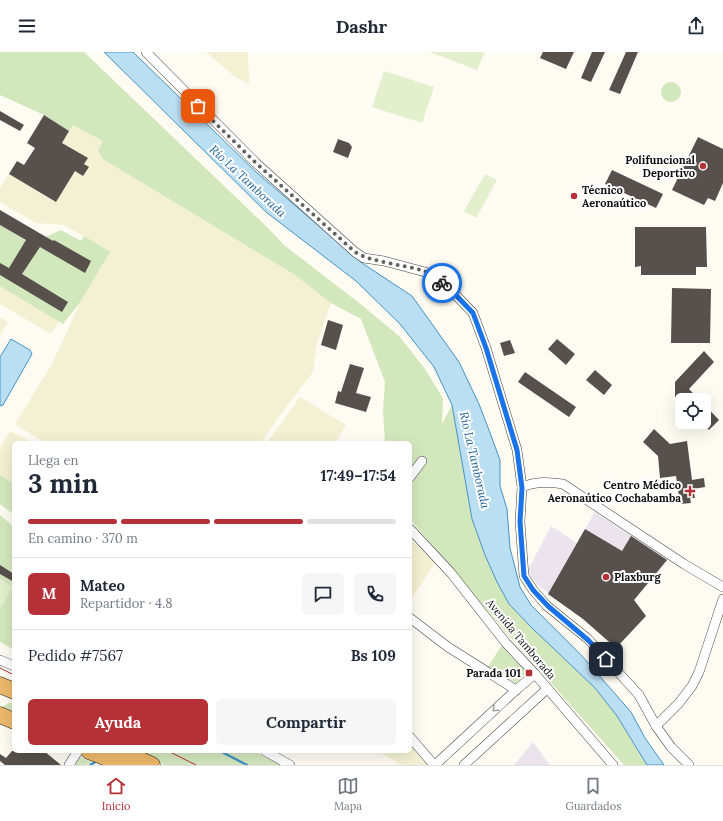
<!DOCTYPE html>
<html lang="es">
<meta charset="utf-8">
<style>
:root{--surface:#fff;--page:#f6f6f7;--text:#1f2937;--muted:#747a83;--line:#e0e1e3;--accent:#b63037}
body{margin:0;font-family:Lora,serif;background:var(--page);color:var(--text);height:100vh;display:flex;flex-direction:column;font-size:15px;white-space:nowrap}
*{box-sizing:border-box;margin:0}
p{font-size:13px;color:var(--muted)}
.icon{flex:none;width:22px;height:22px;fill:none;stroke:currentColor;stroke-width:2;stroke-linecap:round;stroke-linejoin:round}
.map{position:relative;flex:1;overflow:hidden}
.panel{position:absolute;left:12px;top:389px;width:400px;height:312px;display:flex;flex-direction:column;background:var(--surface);border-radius:6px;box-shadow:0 4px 16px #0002}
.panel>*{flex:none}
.controls{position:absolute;left:675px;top:341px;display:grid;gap:8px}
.controls a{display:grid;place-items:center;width:36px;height:36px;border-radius:6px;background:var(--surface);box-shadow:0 4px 16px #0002;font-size:20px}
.pin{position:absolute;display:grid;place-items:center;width:34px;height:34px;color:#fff;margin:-17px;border-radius:8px;box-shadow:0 2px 6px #0006}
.courier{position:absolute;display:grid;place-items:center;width:40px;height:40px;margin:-20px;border:3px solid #1a73e8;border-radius:50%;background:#fff;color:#222;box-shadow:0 1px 5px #0007}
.summary em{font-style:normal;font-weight:700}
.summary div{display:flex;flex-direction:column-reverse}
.summary{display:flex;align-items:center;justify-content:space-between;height:68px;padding:0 16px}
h1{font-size:26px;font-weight:700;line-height:30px}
.bar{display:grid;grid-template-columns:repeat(4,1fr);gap:6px 4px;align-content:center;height:48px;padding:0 16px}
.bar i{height:5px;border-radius:3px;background:var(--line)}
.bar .active{background:var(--accent)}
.bar p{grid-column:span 4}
.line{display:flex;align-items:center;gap:10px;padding:0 16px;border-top:1px solid var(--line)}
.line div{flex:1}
.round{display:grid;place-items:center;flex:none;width:42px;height:42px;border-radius:6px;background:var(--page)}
.action{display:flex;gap:8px;margin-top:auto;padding:8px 16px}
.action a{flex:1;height:46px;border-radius:6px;background:var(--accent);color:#fff;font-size:16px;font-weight:700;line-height:46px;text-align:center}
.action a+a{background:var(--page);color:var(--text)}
header{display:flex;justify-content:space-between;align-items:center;height:52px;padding:0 16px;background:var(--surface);font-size:18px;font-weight:700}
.tab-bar{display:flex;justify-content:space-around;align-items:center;height:56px;border-top:1px solid var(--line);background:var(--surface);font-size:11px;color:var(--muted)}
.tab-bar a{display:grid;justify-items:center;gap:2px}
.tab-bar .active{color:var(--accent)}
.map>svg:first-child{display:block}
</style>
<header><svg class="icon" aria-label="menu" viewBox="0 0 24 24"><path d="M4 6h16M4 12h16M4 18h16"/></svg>Dashr<svg class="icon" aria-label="share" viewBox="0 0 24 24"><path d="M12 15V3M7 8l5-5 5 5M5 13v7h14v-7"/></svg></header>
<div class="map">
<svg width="723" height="713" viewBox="0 0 723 713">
<rect width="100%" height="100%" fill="#fefcf2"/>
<g fill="#ece4ed">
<path d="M 595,460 L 668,508 L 634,548 L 646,564 L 616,596 L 583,567 L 539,534 L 533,527 L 528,518 L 551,474 L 577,491 Z"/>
<path d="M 533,690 L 550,713 L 514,713 Z"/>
</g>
<g fill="#f3f0d3">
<path d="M 206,0 L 248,0 L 249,32 L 234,24 Z"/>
<path d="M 73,73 L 104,89 L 103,107 L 295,223 L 331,251 L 317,291 L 313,320 L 278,366 L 261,391 L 45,391 L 15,372 L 52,312 L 81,249 L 110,200 L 64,173 L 36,171 L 0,150 L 0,136 L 9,122 L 55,150 L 75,119 L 83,124 L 89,115 L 84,112 L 87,106 L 62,91 Z"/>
<path d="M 0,234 L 59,269 L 51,282 L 0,252 Z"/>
<path d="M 0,265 L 8,270 L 0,284 Z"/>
<path d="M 300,345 L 346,373 L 335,391 L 267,391 Z"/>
<path d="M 10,379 L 32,391 L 14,391 L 14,432 L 0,423 L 0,395 Z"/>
<path d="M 410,486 L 435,511 L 410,549 Z"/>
<path d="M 410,694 L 428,713 L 402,713 L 378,699 L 410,699 Z"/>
</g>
<g fill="#d3e7bd">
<path d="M 0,0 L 84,0 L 268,176 L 284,193 L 358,250 L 399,284 L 425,317 L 443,346 L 442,372 L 452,353 L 472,467 L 485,503 L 497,530 L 509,552 L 532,576 L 595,636 L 617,664 L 647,713 L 624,713 L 510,585 L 410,467 L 410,391 L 385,391 L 383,358 L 385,330 L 361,267 L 331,251 L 295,223 L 103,107 L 98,98 L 103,89 L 73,73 L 69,79 L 44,63 L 0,43 Z"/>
<circle cx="671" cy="40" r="10"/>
<path d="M 0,173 L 39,196 L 45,185 L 61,178 L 81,189 L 84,184 L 110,200 L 81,249 L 63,272 L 0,234 Z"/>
<path d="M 0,423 L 14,432 L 14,463 L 0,452 Z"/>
<path d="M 0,463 L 14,475 L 14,598 L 0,590 Z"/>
<path d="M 501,594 L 527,620 L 516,631 L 488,615 Z"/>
<path d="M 14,650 L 14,658 L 10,659 L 2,655 L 9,651 Z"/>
<path d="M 135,699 L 254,699 L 280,713 L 164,713 Z"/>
<path d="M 80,705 L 92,710 L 86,713 L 74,713 Z"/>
</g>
<g fill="#e4efce">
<path d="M 430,0 L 485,0 L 477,18 Z"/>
<path d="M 384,19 L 434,35 L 422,71 L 372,55 Z"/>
<path d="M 485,122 L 497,128 L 476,166 L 464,159 Z"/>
<path d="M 0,527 L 13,535 L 1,555 L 0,555 Z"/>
</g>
<g fill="#badef2" stroke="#4693c4">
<path d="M 104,0 L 133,0 L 256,120 L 362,211 L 412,244 L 459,310 L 479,352 L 489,378 L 500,408 L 500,434 L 507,457 L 510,496 L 520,535 L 531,553 L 582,604 L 631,660 L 645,686 L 664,713 L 647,713 L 617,664 L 595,636 L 532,576 L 509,552 L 497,530 L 485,503 L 472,467 L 452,353 L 434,315 L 400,272 L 356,229 L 266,160 Z"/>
<path d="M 11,287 L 30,298 L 32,302 L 3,353 L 0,354 L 0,305 Z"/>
</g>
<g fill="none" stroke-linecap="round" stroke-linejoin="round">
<g stroke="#4693c4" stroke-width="2.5">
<path d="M 220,699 L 247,713"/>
<path d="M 90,713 L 97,709"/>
</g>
</g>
<g fill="#57504c">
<path d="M 543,0 L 574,0 L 566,17 L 540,6 Z"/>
<path d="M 592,0 L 605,0 L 591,30 L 581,26 Z"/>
<path d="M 626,0 L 638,0 L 620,42 L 609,38 Z"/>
<path d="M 0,59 L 24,73 L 20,79 L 0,68 Z"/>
<path d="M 44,63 L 69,79 L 62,91 L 88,106 L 84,112 L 89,115 L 83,124 L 75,119 L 56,150 L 9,122 L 17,109 L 24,113 L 35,96 L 27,91 Z"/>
<path d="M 698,85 L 723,97 L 723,131 L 715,149 L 708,146 L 704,153 L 672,138 Z"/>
<path d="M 338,87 L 349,91 L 352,95 L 348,106 L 333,100 Z"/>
<path d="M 612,118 L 663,142 L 656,156 L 605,132 Z"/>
<path d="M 0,158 L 53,189 L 54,188 L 91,209 L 85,221 L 40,195 L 22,222 L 68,250 L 62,260 L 0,223 L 0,211 L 9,216 L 26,188 L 0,173 Z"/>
<path d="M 635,175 L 706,175 L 707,215 L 696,215 L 696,223 L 641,223 L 641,214 L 635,215 Z"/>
<path d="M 672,236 L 711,237 L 710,291 L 671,291 Z"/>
<path d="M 328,268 L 343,273 L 336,298 L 321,293 Z"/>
<path d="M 557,287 L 575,302 L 566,313 L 548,297 Z"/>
<path d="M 510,288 L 515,301 L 504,304 L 500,291 Z"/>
<path d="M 704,299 L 714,310 L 689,337 L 700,348 L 682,348 L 682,352 L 675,345 L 675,330 Z"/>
<path d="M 350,312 L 364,316 L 356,341 L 371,345 L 366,360 L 335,351 L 338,339 L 341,340 Z"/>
<path d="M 595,318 L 612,333 L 604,343 L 586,328 Z"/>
<path d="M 525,320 L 576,355 L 569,365 L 518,330 Z"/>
<path d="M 704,352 L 719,368 L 709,378 L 704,373 Z"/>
<path d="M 654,377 L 670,392 L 687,389 L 692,428 L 704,426 L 705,435 L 693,437 L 695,446 L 690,446 L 691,451 L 680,452 L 676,424 L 660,426 L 658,404 L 643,390 Z"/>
<path d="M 585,477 L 622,499 L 631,484 L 667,508 L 634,548 L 646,564 L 616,596 L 583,567 L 548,542 Z"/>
<path d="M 0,513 L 14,522 L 14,530 L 0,522 Z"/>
<path d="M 12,699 L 44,699 L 61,713 L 5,713 L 0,709 L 0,702 L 6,706 Z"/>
</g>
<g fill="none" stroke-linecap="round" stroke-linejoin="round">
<g stroke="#424242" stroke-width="10">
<g id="minor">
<path d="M 146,0 L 256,111 L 355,200 L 364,206 L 384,209 L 425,220 L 450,237 L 473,261 L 486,296 L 517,398 L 522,435 L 520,470 L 524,524 L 533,538 L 547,554 L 588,587 L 639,643 L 656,674 L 671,695 L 689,713"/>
<path d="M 410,425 L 422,409"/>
<path d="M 522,435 C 536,429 549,430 563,432 L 684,512 L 723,535"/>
<path d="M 410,477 L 451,521 L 506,591 L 535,622 L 613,713"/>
<path d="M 410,566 L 448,595 L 516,638"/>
<path d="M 0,608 L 14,614"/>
<path d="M 656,674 L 679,651 L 692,634 L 699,620 L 723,547"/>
<path d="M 410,685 L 434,713"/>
<path d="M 265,699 L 290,713"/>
<path d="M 69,713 L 78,699"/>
<path d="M 435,713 L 516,638 L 535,622"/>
<path d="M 464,713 L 547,637"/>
</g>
</g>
<g stroke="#202020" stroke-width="17">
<g id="trunk">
<path d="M 0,633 L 14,639"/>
<path d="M 0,663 L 14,669"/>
<path d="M 89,699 L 125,713"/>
<path d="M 121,699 L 152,713"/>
</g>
</g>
<use href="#minor" stroke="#fff" stroke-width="9"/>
<use href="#trunk" stroke="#ecb86a" stroke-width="16"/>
<g stroke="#b63037" stroke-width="1">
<path d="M 0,616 L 14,623"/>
<path d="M 168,699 L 196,713"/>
</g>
</g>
<defs><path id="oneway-chevron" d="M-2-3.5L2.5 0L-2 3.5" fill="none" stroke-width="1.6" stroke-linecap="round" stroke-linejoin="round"/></defs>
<use stroke="#9f9f9f" href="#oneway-chevron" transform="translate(495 657) rotate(137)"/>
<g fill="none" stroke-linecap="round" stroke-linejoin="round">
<path stroke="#63625e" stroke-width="4" stroke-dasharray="0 7.2" d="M 198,54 L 256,111 L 355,200 C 373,211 402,212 424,219 C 430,221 436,228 442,231"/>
<path stroke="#1a73e8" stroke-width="5" d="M 442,231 L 450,237 L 473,261 L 486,296 L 517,398 L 522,436 L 520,470 L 524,524 L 533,538 L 548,554 L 588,588 L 606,607"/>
</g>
<g fill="#b63037" stroke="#fff" stroke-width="1.5">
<circle cx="703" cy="114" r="4"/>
<circle cx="574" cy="144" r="4"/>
<path d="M688 433h4v4h4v4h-4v4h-4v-4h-4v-4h4z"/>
<circle cx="606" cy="525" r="4"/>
<rect x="525" y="617" width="8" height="8" rx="2"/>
</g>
<g text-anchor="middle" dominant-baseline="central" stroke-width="4" stroke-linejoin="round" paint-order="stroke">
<g font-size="11" font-weight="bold" fill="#0f0f0f" stroke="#fff" text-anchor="end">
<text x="695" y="108">Polifuncional<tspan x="695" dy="13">Deportivo</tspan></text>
<text x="582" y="138" text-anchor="start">Técnico<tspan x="582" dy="13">Aeronaútico</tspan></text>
<text x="681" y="433">Centro Médico<tspan x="681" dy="13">Aeronaútico Cochabamba</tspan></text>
<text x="614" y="525" text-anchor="start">Plaxburg</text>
<text x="521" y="621">Parada 101</text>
</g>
<g font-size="11" fill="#0f0f0f" stroke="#fff">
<text transform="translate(521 587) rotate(50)">Avenida Tamborada</text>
</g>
<g font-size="12" font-style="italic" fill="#206599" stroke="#fff">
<text transform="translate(248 129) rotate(43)">Río La Tamborada</text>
<text transform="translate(475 408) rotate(77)">Río La Tamborada</text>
</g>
</g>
</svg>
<div class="controls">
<a><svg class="icon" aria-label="locate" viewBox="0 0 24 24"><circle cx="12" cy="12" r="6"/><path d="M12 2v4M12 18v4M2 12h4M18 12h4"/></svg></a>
</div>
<div class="pin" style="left:198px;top:54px;background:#ea580c"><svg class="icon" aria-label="bag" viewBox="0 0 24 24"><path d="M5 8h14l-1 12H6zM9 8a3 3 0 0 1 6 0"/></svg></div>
<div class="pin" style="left:606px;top:607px;background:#1f2937"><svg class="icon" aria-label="home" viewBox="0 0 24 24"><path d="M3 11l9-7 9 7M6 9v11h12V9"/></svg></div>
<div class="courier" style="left:442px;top:231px"><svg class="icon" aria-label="bike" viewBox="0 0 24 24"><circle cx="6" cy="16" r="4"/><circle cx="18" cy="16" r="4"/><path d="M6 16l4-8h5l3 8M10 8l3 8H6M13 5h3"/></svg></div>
<section class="panel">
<div class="summary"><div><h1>3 min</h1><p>Llega en</p></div><em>17:49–17:54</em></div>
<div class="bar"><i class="active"></i><i class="active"></i><i class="active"></i><i></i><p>En camino · 370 m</p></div>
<div class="line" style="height:72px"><b class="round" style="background:var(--accent);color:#fff">M</b><div><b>Mateo</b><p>Repartidor · 4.8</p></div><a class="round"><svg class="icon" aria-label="chat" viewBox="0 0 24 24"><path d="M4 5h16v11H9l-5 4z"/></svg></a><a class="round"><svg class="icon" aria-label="phone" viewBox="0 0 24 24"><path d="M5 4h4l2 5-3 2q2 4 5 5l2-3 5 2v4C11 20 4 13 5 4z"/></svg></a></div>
<div class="line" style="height:52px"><div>Pedido #7567</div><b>Bs 109</b></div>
<div class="action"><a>Ayuda</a><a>Compartir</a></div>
</section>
</div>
<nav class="tab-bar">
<a class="active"><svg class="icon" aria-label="home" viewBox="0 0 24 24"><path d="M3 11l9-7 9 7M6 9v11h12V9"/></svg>Inicio</a>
<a><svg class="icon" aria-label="map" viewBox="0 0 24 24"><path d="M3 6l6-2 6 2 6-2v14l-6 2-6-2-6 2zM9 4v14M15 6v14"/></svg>Mapa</a>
<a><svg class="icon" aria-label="saved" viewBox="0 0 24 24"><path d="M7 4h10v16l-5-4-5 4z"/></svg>Guardados</a>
</nav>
